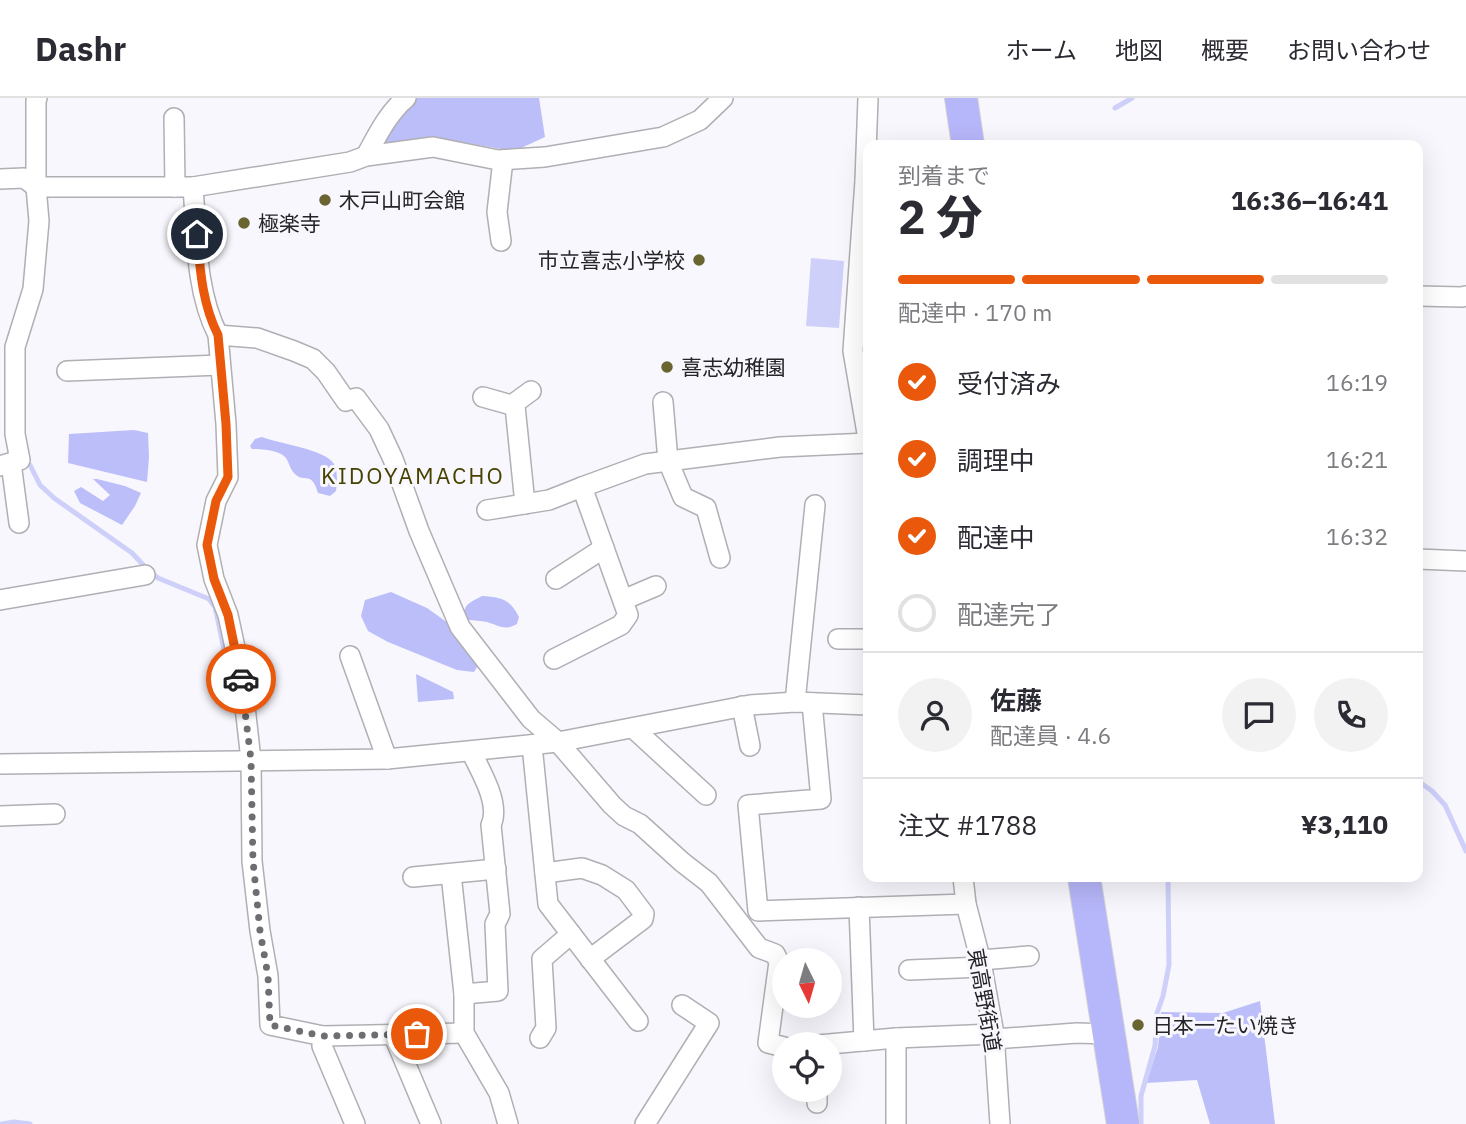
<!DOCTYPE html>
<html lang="ja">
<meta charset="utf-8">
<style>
:root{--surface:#fff;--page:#f2f2f3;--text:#2b2b33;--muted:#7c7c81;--line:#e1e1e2;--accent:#ea580c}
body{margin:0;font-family:"IBM Plex Sans","Noto Sans JP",sans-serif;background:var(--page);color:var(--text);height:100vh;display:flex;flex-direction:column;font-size:26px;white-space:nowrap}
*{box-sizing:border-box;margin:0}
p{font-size:23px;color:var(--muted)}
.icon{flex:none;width:38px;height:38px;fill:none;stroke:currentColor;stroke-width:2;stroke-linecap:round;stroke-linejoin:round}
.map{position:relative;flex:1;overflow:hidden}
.drawer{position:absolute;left:863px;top:42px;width:560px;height:742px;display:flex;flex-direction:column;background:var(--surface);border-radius:14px;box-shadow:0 7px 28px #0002}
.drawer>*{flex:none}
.needle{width:46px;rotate:175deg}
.buttons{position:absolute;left:772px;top:850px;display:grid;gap:14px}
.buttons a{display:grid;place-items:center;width:70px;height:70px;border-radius:50%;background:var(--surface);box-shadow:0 7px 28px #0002;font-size:35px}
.pin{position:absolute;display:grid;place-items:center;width:60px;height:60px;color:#fff;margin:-30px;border:4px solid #fff;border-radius:50%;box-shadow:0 2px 7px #0007}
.courier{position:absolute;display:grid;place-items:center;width:70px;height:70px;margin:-35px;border:5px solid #ea580c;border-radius:50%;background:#fff;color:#222;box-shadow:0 2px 9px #0007}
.overview em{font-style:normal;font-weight:800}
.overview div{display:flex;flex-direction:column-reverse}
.overview{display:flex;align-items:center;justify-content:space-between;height:119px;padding:0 35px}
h1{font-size:46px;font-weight:800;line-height:52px}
.bar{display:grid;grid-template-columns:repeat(4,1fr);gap:10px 7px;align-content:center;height:84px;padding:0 35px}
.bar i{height:9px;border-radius:5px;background:var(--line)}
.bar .on{background:var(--accent)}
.bar p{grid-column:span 4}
.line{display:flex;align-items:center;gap:18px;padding:0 35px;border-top:2px solid var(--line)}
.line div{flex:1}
.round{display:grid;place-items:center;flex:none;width:74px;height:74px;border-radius:37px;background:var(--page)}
ol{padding:0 35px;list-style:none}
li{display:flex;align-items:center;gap:21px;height:77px}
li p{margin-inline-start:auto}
li .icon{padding:7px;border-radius:50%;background:var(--accent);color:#fff;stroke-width:4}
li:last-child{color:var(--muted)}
li i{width:38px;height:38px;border:4px solid var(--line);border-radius:50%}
header{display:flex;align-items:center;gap:42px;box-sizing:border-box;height:98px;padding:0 35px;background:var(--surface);border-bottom:2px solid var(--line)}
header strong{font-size:33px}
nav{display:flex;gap:38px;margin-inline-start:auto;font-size:24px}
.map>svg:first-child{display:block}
</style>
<header>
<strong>Dashr</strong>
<nav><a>ホーム</a><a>地図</a><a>概要</a><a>お問い合わせ</a></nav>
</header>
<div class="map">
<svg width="1466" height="1026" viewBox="0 0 1466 1026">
<rect width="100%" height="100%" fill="#f7f7fd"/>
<g fill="#bcbef9">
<path d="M 411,0 L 539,0 L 545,39 L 519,51 L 507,52 L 460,44 L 439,42 L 379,48 Z"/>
<path d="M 134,332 L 148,335 L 149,359 L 147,384 L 68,365 L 69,336 Z"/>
<path d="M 262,339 C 279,346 325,351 334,366 C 338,373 337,385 336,393 L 330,398 L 318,395 C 311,371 305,387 294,375 C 290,371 289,364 286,360 C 280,352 262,351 252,351 L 250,348 L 255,341 Z"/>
<path d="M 93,381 L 97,381 L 125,388 L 141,395 L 135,408 L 122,427 L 80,405 L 74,393 L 81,389 L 103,403 L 110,397 Z"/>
<path d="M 391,494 L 427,510 L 448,525 L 480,564 L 474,574 L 457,572 L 388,544 L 368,533 L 361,518 L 365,502 Z"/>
<path d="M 482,498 C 501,499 510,501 519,519 L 517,526 C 505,533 500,528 487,524 C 481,523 474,522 468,522 L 464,514 C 465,505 475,502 482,498 Z"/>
<path d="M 416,576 L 453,594 L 454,601 L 418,604 Z"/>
<path d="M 1260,903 L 1275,1026 L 1210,1026 L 1197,982 L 1146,985 L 1158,949 L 1161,914 L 1223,915 Z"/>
</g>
<path fill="#ced0fa" d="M 811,160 L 844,163 L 839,230 L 806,228 Z"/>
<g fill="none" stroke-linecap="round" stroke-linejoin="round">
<g stroke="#ced0fa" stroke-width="5">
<path d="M 1115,10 L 1132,0"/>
<path d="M 30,367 L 40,387 L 54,400 L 132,455 L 148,472 L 158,480 L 209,501 L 215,509 L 217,518 L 234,599"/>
<path d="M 1418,683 L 1432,693 L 1445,707 L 1466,753"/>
<path d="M 2,1026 L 14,1024 L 30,1026"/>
<path d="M 1141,1026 L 1141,998 L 1155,948 L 1157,915 L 1163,898 L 1169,867 L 1168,779"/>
</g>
<g stroke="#afafb4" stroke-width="22">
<g id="minor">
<path d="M 174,20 L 175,89"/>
<path d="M 366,58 C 377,38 388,15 406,0"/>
<path d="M 0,81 L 24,80 L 36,89 L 193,89 L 350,64 L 366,58 L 433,49 L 498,62 L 545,59 L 663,39 L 700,22 L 723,0"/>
<path d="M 193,89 C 197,138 195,192 218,237 L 226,326 L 228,379 L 216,403 L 207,447 L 214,481 L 228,517 L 242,582 L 251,662 L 252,763 L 260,833 L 268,878 L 270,927 L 323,938 L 464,935"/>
<path d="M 501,143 L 497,114 L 503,62"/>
<path d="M 1418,198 L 1462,199 L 1466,198"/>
<path d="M 218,237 L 257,240 L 294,253 L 313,261 L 326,274 L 346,303 L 356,300 L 379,331 L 393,361 L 419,433 L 460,529 L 531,621 L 558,644 L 612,707 L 624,718 L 640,726 L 682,764 L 709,785 L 759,850 L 775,856 L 779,864 L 768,945 L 784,949"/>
<path d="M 67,273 L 220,267"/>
<path d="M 483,299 L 515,308 L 525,406"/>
<path d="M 663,304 L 668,363 L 683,399 L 706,410 L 720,460"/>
<path d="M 515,308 L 516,304 L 531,293"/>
<path d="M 868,341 L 853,253 L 865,83 L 868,0"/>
<path d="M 11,365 L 19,425"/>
<path d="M 0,368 L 20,362 L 15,336 L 15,249 L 33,191 L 39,123 L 36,89 L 36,3 L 37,0"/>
<path d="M 487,412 L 549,402 L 582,389 L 645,366 L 780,349 L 868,345"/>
<path d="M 1418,461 L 1466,463"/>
<path d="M 556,481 L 604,450"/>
<path d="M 0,502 L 145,477"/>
<path d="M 623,502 L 656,488"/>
<path d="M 838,541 L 868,541"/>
<path d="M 350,558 L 387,661"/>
<path d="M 554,561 L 621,527 L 628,517 L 582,389"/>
<path d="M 795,604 L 815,407"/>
<path d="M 812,605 L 821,701 L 748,707 L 758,813 L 966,806"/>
<path d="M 742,608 L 750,648"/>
<path d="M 633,630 L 706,697"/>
<path d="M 532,647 L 548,806 L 638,923"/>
<path d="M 0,666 L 387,661 L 558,644 L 750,607 L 795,604 L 868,607"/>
<path d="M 0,718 L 55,716"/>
<path d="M 545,775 L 582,770 L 602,777 L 626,792 L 644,816 L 643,821 L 590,861"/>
<path d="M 451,776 L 464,896 L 464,935 L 499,995 L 508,1026"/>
<path d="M 413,779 L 496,771"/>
<path d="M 963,779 L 966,806 L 981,864 L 994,936 L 1000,1026"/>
<path d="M 859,809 L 864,943"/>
<path d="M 981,862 L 1029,858"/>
<path d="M 909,872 L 982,869"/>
<path d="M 464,896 L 498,893 L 495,826 L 500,816 L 491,727 C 501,705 480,673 471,653"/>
<path d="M 393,936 L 431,1026"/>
<path d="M 323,938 L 322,948 L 355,1026"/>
<path d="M 540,940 L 546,930 L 542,861 L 571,836"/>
<path d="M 896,940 L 896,1026"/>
<path d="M 994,941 L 1077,935 L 1108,936"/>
<path d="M 818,947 L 896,940 L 994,936"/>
<path d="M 817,992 L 817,1005"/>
<path d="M 645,1026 L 709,925 L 682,907"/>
</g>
</g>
<g stroke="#d3d3d4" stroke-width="34">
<g id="trunk">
<path d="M 961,0 L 968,47"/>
<path d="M 1084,779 L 1123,1026"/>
</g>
</g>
<use href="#minor" stroke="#fff" stroke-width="19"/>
<use href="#trunk" stroke="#b6b6fa" stroke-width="32"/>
</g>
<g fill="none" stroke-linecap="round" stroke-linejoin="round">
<path stroke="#6e6e72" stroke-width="7" stroke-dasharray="0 12.6" d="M 241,581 L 251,662 L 253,763 L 260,833 L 268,878 L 270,927 L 323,938 L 417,936"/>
<path stroke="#ea580c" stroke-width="9" d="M 197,136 C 200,171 202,205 218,237 L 226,326 L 228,379 L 216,403 L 207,447 L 214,481 L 228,517 L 241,581"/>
</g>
<g fill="#6a6431" stroke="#f7f7fd" stroke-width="2.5">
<circle cx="325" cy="102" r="7"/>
<circle cx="244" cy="125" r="7"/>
<circle cx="699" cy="162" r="7"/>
<circle cx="667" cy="269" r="7"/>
<circle cx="1138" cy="927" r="7"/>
</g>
<g text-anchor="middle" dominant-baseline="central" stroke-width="6" stroke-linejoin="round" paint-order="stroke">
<g font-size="21" fill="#252527" stroke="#f7f7fd" text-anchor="start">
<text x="339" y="102">木戸山町会館</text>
<text x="258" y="125">極楽寺</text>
<text x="685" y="162" text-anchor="end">市立喜志小学校</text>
<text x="681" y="269">喜志幼稚園</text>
<text x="1152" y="927">日本一たい焼き</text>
</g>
<g font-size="21" fill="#252527" stroke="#f7f7fd">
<text transform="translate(985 902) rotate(80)">東高野街道</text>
</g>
<g font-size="23" letter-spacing="2" fill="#484200" stroke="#f7f7fd">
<text x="413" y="377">KIDOYAMACHO</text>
</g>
</g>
</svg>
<div class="buttons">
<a><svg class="needle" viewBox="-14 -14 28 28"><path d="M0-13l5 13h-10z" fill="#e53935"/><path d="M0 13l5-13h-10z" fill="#7c7c81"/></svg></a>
<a><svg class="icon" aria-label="locate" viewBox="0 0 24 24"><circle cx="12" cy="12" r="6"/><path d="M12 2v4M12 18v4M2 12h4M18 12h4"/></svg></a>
</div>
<div class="pin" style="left:417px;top:936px;background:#ea580c"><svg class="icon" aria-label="bag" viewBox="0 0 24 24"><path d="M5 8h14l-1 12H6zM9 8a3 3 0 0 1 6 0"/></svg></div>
<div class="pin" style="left:197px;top:136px;background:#1f2937"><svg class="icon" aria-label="home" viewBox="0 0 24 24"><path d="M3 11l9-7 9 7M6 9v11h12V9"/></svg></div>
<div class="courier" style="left:241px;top:581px"><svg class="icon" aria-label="car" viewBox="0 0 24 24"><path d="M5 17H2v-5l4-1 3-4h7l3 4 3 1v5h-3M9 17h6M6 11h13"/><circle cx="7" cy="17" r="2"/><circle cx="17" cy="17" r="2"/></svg></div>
<section class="drawer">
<div class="overview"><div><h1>2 分</h1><p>到着まで</p></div><em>16:36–16:41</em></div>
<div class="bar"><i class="on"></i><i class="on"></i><i class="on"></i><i></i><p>配達中 · 170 m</p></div>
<ol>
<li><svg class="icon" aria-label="check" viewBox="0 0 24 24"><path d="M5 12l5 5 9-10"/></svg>受付済み<p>16:19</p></li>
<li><svg class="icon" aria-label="check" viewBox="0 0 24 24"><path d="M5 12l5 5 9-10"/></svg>調理中<p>16:21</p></li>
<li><svg class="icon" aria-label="check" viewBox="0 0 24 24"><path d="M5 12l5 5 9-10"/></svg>配達中<p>16:32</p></li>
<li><i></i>配達完了</li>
</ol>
<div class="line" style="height:126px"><a class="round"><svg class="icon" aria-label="person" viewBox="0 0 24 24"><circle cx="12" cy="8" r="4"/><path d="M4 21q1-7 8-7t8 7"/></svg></a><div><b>佐藤</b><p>配達員 · 4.6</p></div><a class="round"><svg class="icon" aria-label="chat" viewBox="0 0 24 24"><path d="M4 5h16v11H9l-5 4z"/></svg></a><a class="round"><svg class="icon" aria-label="phone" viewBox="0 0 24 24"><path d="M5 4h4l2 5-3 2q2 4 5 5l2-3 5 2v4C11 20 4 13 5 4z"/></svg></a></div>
<div class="line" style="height:91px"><div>注文 #1788</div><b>¥3,110</b></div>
</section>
</div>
